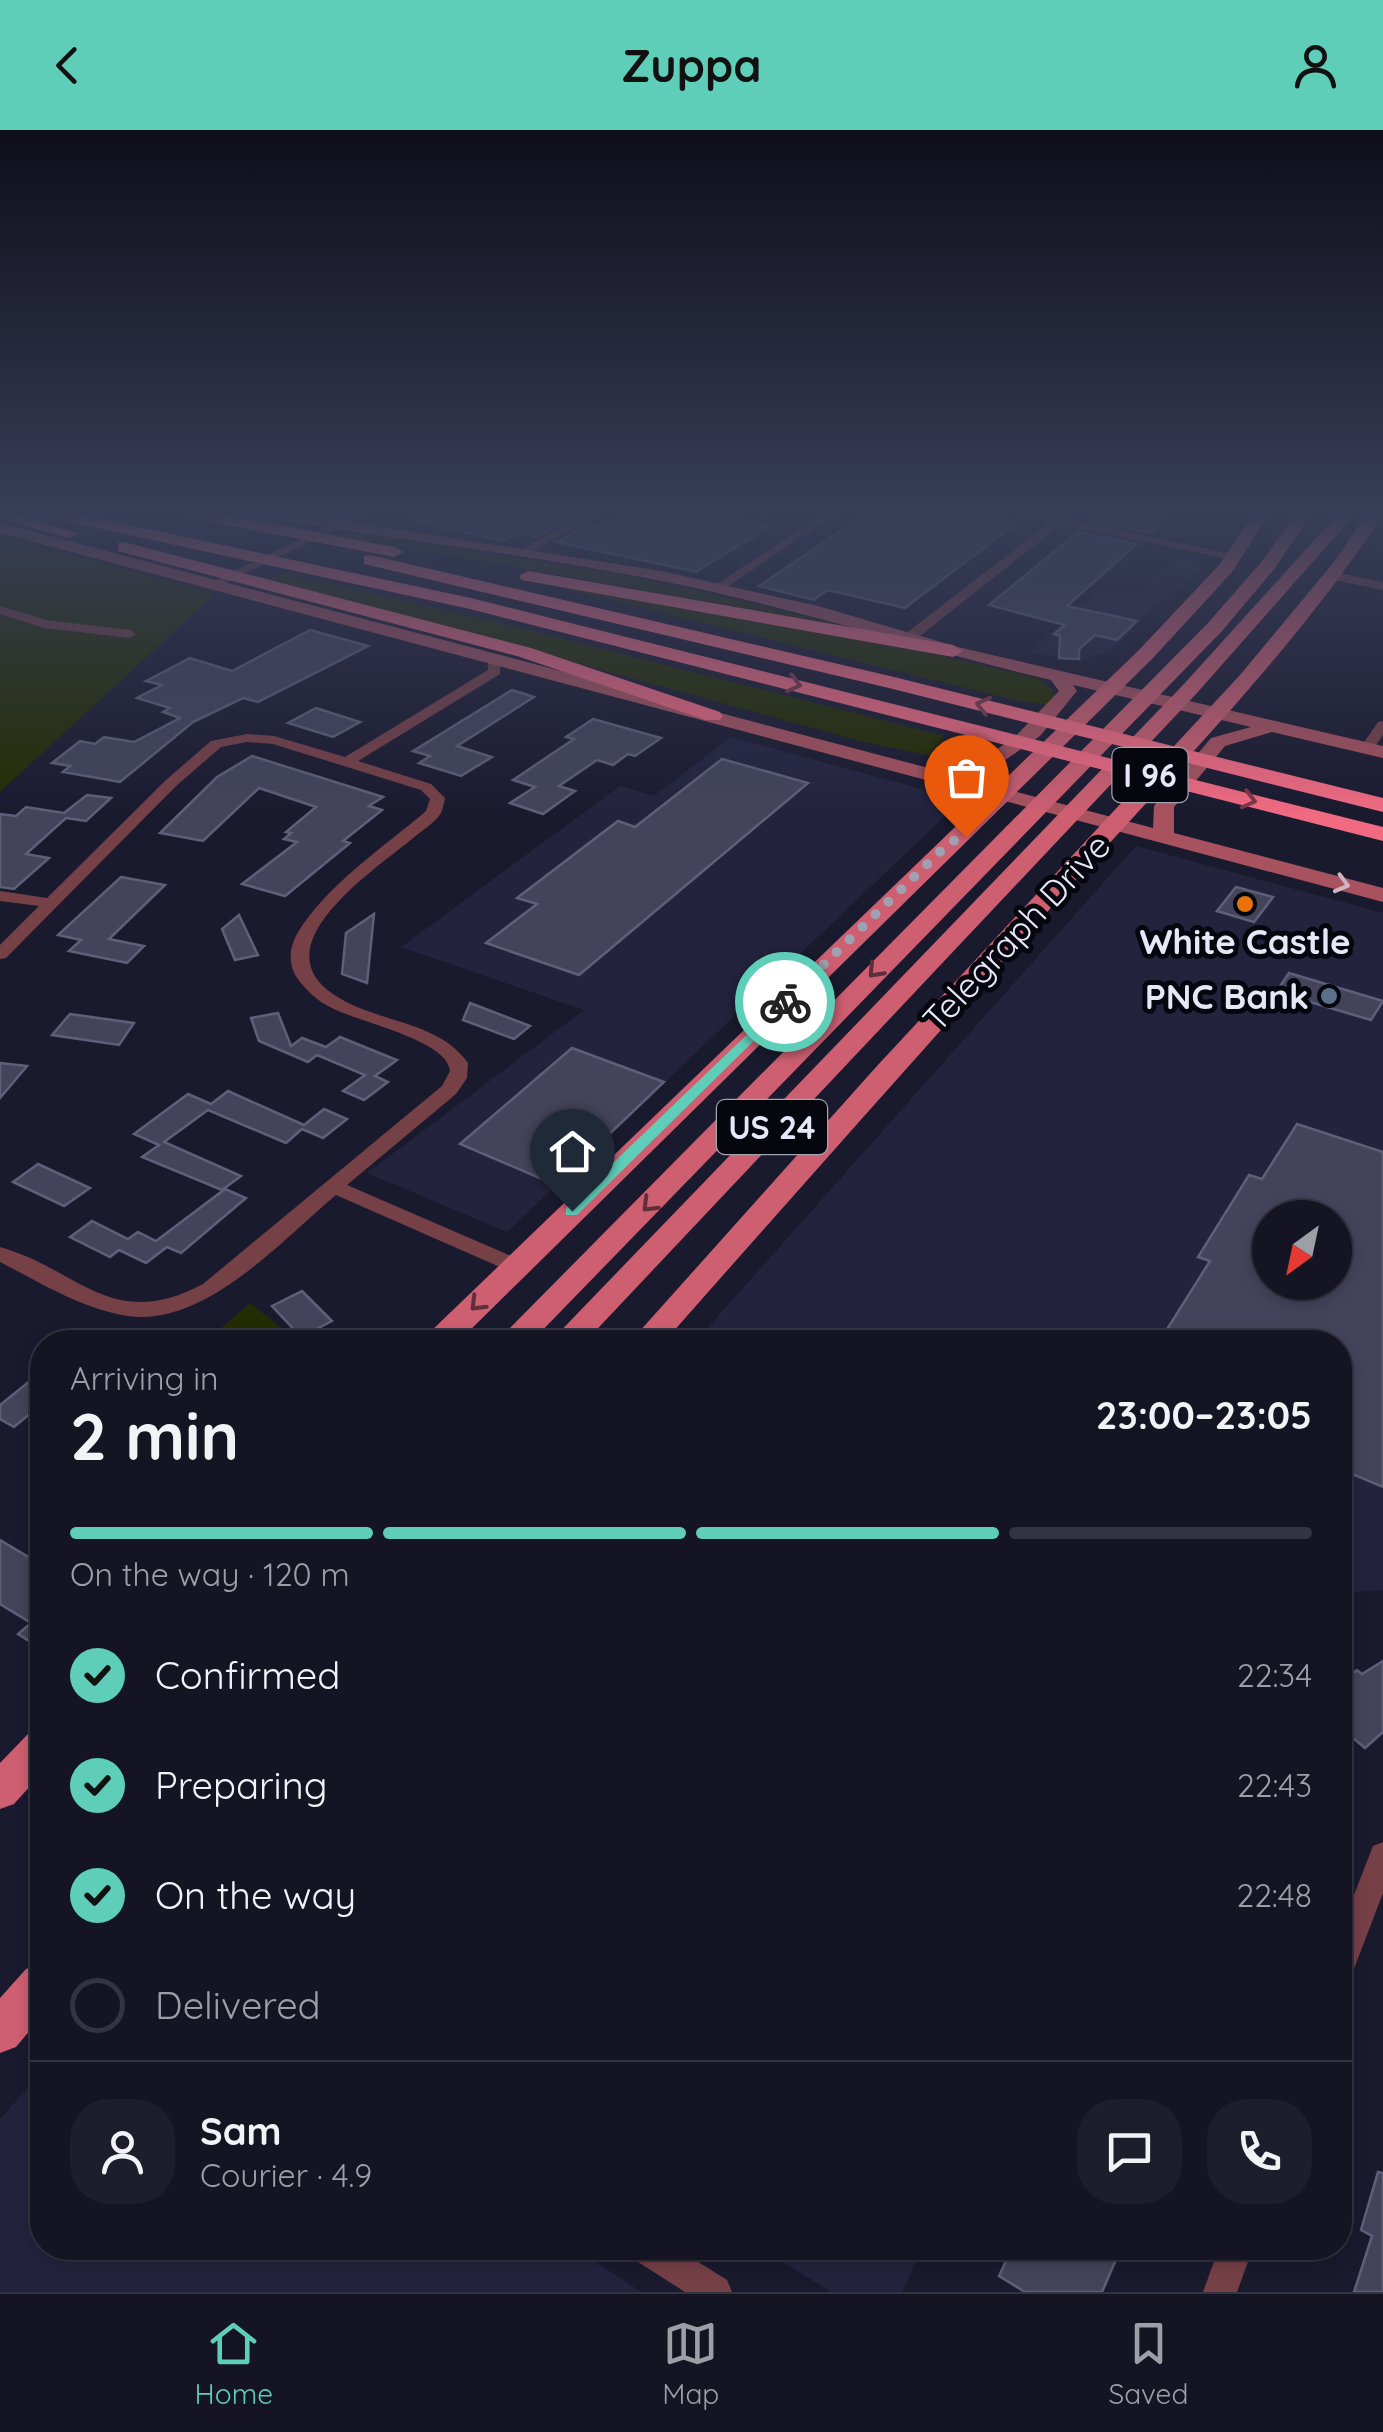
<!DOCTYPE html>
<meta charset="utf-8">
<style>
:root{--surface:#141423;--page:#1d1d2b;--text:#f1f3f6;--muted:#9d9ea6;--line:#333341;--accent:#5eceb8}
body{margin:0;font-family:Quicksand,sans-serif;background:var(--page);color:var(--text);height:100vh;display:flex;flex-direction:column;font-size:38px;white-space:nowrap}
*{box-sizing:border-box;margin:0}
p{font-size:32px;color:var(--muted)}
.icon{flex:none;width:55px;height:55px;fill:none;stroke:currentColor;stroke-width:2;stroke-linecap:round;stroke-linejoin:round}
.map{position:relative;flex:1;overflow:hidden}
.drawer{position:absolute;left:30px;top:1200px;width:1322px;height:930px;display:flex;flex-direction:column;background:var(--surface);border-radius:40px;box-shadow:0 5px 15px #0003,0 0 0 2px var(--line)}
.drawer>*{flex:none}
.needle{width:65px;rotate:213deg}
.tools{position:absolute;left:1252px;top:1070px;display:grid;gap:20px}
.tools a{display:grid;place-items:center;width:100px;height:100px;border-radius:50%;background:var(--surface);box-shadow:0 5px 15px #0003,0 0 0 2px var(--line);font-size:50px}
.pin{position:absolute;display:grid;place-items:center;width:85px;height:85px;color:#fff;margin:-102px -42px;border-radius:50% 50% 50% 0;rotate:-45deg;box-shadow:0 0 10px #0007}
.pin .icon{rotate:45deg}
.courier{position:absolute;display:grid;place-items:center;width:100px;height:100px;margin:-50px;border:8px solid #5eceb8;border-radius:50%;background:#fff;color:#222;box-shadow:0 2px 12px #0007}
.headline em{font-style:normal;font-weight:700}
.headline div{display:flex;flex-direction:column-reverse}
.headline{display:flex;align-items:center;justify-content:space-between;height:170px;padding:0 40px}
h1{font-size:65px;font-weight:700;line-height:75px}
.bar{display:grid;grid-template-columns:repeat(4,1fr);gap:15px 10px;align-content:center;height:120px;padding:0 40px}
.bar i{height:12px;border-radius:8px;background:var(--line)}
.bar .active{background:var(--accent)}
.bar p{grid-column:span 4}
.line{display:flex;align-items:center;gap:25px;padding:0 40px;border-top:2px solid var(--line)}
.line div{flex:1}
.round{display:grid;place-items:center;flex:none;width:105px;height:105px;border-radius:40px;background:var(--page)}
ol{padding:0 40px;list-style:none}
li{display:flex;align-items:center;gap:30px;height:110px}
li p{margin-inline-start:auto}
li .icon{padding:10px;border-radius:50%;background:var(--accent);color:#111;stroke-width:4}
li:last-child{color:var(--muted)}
li i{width:55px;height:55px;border:5px solid var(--line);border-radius:50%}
header{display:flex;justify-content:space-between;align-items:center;height:130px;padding:0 40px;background:var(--accent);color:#111;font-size:45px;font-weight:700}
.dock{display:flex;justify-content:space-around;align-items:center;height:140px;border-top:2px solid var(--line);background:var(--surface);font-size:28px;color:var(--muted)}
.dock a{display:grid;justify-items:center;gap:5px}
.dock .active{color:var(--accent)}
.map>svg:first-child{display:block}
</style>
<header><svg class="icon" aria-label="back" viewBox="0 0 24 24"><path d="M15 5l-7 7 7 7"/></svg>Zuppa<svg class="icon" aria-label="person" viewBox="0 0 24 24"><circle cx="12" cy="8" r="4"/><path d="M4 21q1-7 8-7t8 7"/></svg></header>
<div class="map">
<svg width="1383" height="2162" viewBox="0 0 1383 2162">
<rect width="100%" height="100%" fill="#1a1a2f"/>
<g fill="#23233e" fill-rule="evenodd">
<path d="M 1178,426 L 1200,430 L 1194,436 L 1202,438 L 1149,482 L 1112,520 L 1082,530 L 1029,523 L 1100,460 L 1138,462 Z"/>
<path d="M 731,607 L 962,670 L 507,1102 L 367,1043 L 584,880 L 401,817 L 620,656 L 654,666 Z"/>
<path d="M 1136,716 L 1383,783 L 1383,1460 L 1340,1463 L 1340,1212 L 695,1212 ZM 1270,1088 L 1335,1088 L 1335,1152 L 1270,1152 Z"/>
<path d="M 42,1942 L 42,2118 L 575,2118 L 641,2162 L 0,2162 L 0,1989 Z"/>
<path d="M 761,2118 L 760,2118 L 923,2118 L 902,2162 L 831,2162 Z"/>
</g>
<g fill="#242d02">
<path d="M 217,383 L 336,404 L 342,401 L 616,443 L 861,499 Z"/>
<path d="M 0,405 L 215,464 L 0,662 Z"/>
<path d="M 281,443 L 497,492 L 945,606 L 940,611 L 992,622 L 956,631 L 864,612 L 270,449 Z"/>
<path d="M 504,444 L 943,526 L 1037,548 L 1051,558 L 1055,567 L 1048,575 L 1019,571 Z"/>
<path d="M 250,1173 L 292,1206 L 297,1212 L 205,1212 Z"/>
</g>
<g fill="#43445b" stroke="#5e5f78" stroke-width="2.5" fill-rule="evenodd">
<path d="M 413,383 L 538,383 L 567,390 L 537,407 L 521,403 L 501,411 L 412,390 Z"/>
<path d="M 629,383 L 677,389 L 690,383 L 703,383 L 769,397 L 696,442 L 557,412 L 588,395 L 601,398 Z"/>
<path d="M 867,383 L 917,388 L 923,383 L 955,386 L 969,383 L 1017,393 L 905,478 L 827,460 L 814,470 L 759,456 Z"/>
<path d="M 1105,383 L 1140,383 L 1166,388 L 1151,403 L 1092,391 Z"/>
<path d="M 1078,402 L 1137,414 L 1067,476 L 1137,491 L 1117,510 L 1095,505 L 1079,519 L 1079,529 L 1059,528 L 1060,506 L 1054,504 L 1065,495 L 989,475 Z"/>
<path d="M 310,500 L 368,516 L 258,572 L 243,568 L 193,592 L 120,652 L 63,642 L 70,636 L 52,633 L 80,611 L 95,614 L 104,607 L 134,612 L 180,588 L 163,582 L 170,578 L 137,568 L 162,555 L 146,551 L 190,528 L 232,541 Z"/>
<path d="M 512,560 L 534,567 L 457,616 L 492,627 L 461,646 L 419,633 L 430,626 L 413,621 Z"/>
<path d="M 316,578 L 360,592 L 333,607 L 288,593 Z"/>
<path d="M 593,589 L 661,608 L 635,626 L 628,624 L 613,635 L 597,630 L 559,656 L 575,661 L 543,684 L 510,673 L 535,657 L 513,650 L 574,609 L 566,607 Z"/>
<path d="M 252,626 L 383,667 L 369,676 L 382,680 L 343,711 L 350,713 L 285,766 L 242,754 L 297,712 L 284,709 L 291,703 L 286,702 L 316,677 L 259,658 L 203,711 L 160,703 L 217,647 Z"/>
<path d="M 722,629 L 808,653 L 579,845 L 486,813 L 537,774 L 517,768 L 618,691 L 635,697 Z"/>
<path d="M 87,665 L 111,668 L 86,691 L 66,688 L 26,724 L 49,728 L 14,759 L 0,757 L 0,684 L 16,686 L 26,677 L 64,683 Z"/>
<path d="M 121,747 L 165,755 L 109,809 L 144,816 L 127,833 L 69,821 L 81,810 L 58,805 Z"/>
<path d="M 1236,757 L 1273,767 L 1254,792 L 1217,781 Z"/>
<path d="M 374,784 L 367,853 L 342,844 L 346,803 Z"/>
<path d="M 239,785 L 258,825 L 235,830 L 222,799 Z"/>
<path d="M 1289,843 L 1383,871 L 1371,890 L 1276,862 Z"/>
<path d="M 470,873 L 530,896 L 514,909 L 463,890 Z"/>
<path d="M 278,883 L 291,916 L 302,908 L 326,917 L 340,907 L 397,930 L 375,946 L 388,952 L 364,970 L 343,961 L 365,945 L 317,925 L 308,932 L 259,911 L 251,888 Z"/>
<path d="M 70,884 L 134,893 L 119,915 L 52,905 Z"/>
<path d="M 572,918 L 664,952 L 556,1055 L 460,1014 Z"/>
<path d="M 0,933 L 27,936 L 0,968 Z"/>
<path d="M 228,961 L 304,995 L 324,979 L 347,989 L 323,1008 L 302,999 L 286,1013 L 208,980 L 164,1012 L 241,1046 L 222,1060 L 142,1027 L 159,1015 L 134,1004 L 188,964 L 211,974 Z"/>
<path d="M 1297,994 L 1383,1022 L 1383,1357 L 1340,1339 L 1340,1212 L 1159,1212 L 1210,1131 L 1198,1127 L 1249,1045 L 1262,1049 ZM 1270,1088 L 1335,1088 L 1335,1152 L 1270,1152 Z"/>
<path d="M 38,1034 L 90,1058 L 64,1076 L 13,1052 Z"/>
<path d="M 225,1059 L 246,1068 L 181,1123 L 167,1117 L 146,1133 L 119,1120 L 110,1127 L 70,1107 L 92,1091 L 128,1109 L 138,1102 L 156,1111 Z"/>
<path d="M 302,1161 L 332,1191 L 301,1207 L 272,1176 Z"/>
<path d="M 42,1241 L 42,1274 L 14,1297 L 0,1289 L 0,1275 Z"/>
<path d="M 0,1410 L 42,1435 L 42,1519 L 18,1504 L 31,1493 L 0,1474 Z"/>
<path d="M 1383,1531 L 1383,1602 L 1365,1618 L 1353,1608 L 1340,1625 L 1340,1554 L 1357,1540 L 1362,1544 Z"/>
<path d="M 1378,2042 L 1383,2043 L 1383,2162 L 1354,2162 L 1372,2106 L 1361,2100 Z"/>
<path d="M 1012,2118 L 1121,2118 L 1102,2162 L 1025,2162 L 999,2146 Z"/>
</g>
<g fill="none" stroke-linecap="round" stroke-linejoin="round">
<g fill="#764047" fill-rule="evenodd">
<path d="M 355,383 L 369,383 L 217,457 L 207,454 Z"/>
<path d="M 587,383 L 601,383 L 528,424 L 518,422 Z"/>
<path d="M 824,383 L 837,383 L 721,461 L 711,458 Z"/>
<path d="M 1012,383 C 1031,382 1050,385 1067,385 L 1067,389 L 1241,426 L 1235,430 L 1060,395 L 915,510 L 905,510 L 905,504 L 1049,393 Z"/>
<path d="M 1333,442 L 1383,452 L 1383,460 L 1329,449 L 1329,443 Z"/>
<path d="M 0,476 L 46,490 L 130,500 L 136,504 L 130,508 L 44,498 L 0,484 Z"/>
<path d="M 488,527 L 500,530 L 500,544 L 358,631 L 431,654 L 445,668 C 444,673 443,678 441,683 C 435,693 421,701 412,709 C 373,741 261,815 333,864 C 375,893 438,890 468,933 L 467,948 L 456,964 L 347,1055 L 523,1131 L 526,1136 L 523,1141 L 509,1141 L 336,1065 C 281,1111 205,1197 128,1186 C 82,1179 41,1153 0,1132 L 0,1117 C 79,1139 111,1203 203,1154 L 442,956 L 450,941 C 448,910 358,892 332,878 C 317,871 307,861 297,848 C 288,834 289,818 297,804 C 324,757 385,716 426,681 L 430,669 L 421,660 L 273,614 L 247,612 L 221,617 L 176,656 L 6,828 L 0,829 L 0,815 L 39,776 L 0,771 L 0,761 L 47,768 L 166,650 L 211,611 L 247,604 L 274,606 L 345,627 L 488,540 Z"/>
<path d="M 1383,591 L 1383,605 L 1372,621 L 1362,621 L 1360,618 L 1378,592 Z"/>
<path d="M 1383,1712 L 1383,1763 L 1350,1849 L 1340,1853 L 1340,1801 L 1373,1716 Z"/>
<path d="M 630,2118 L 676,2118 L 727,2150 L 732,2162 L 685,2162 L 635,2130 Z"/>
<path d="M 1219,2118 L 1253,2118 L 1237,2162 L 1203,2162 Z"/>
</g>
<path fill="#a8525f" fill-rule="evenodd" d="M 257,383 L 292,383 L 661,441 L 818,476 L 958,517 L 1383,616 L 1383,628 L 1272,602 L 1225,616 L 1174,677 L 1174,703 L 1383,758 L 1383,772 L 0,403 L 0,393 L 955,645 L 1013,609 L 1059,561 L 1051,550 C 921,519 793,477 662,451 C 531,425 397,409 265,388 ZM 1073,555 L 1251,597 L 1211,608 L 1154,676 L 1153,698 L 975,651 L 1040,606 L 1077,561 Z"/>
<g fill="#ce5f71" fill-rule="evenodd">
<path d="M 1254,383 L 1270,383 L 1232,442 L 1152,529 L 458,1212 L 423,1212 L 428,1204 L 1138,521 L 1219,435 Z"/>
<path d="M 1296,383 L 1312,383 L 1275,438 L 1222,501 L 531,1212 L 496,1212 L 1208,493 L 1263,430 Z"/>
<path d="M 1339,383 L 1356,383 L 1197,563 L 585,1212 L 550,1212 L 1183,555 Z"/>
<path d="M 1367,383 L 1383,384 C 1297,517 1183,631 1077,749 C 938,902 801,1057 664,1212 L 630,1212 L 877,936 L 1240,545 L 1334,432 Z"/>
<path d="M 42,1599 L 42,1643 L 14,1674 L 0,1679 L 0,1633 L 28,1604 Z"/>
<path d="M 42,1833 L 42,1886 L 16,1917 L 0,1923 L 0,1868 L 26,1839 Z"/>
</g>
<g fill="#f16a81" fill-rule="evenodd">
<path d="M 0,383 L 14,383 L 78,403 L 69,408 L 0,389 Z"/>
<path d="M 43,383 L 73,383 L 471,468 L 1383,697 L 1383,711 L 470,479 L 51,388 Z"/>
<path d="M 184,383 L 217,383 L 394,417 L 403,422 L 394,427 L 192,388 Z"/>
<path d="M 124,412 L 531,518 L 720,582 L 723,586 L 720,590 L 706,590 L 517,526 L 118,421 L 118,413 Z"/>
<path d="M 370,425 L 890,546 L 1383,668 L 1383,682 L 889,558 L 364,434 L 364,426 Z"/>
<path d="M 528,441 L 953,515 L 963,521 L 953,527 L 522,450 L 519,446 Z"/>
</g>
</g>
<defs><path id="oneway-chevron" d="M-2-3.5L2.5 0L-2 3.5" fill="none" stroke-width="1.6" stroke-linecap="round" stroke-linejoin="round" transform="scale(2.5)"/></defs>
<g stroke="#7c3848">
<use href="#oneway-chevron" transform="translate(794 554) rotate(14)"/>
<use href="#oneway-chevron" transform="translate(983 575) rotate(-166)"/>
<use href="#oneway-chevron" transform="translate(1249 670) rotate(14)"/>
</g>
<use stroke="#d1b4c2" href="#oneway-chevron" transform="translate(1342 754) rotate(15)"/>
<g stroke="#602e3b">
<use href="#oneway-chevron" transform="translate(875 841) rotate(133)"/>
<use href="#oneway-chevron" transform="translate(649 1075) rotate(135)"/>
<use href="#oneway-chevron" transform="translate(477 1174) rotate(135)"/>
</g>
<linearGradient id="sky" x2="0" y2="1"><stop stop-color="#0e0e1a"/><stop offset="0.56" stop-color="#383e58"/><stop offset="1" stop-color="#383e58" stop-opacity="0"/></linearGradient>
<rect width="1383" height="685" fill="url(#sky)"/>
<path fill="#5eceb8" d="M 785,868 L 790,869 L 790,875 L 577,1085 L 566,1085 L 566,1078 Z"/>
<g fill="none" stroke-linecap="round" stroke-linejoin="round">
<path stroke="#9fa0b1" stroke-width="10" stroke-dasharray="0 18" d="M 785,872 L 950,712 L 966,707"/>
</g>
<circle fill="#e8710a" stroke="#06060f" stroke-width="4" cx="1245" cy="774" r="10"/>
<circle fill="#5c6f8a" stroke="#06060f" stroke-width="4" cx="1329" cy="866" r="10"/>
<g text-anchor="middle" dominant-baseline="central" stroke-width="10" stroke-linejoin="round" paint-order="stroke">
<g fill="#06060f" stroke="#a4a4b1" stroke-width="2.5">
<rect x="1112.5" y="618" width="75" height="54" rx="8"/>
<rect x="717" y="970" width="110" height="54" rx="8"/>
</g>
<g font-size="32" font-weight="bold" fill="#e7e8f7">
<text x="1150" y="645">I 96</text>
<text x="772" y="997">US 24</text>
</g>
<g font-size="35" fill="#e7e8f7" stroke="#06060f">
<text transform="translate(1016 802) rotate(-47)">Telegraph Drive</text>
</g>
<g font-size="35" font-weight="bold" fill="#e7e8f7" stroke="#06060f">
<text x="1245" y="811">White Castle</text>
<text x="1309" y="866" text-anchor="end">PNC Bank</text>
</g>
</g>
</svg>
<div class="tools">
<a><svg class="needle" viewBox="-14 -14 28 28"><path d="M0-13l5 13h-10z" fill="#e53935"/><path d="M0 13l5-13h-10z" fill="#9d9ea6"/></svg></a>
</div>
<div class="pin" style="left:966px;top:707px;background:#ea580c"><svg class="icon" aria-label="bag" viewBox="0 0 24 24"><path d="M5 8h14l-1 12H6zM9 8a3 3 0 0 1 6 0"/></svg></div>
<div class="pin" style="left:572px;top:1081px;background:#1f2937"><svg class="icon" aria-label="home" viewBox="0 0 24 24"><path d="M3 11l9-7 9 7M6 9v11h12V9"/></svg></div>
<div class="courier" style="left:785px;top:872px"><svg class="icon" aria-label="bike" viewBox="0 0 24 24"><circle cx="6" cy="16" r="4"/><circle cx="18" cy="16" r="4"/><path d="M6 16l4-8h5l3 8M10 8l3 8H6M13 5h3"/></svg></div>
<section class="drawer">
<div class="headline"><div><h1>2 min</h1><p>Arriving in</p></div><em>23:00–23:05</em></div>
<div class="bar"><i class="active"></i><i class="active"></i><i class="active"></i><i></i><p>On the way · 120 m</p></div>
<ol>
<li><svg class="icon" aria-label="check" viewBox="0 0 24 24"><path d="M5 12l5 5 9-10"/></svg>Confirmed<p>22:34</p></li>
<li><svg class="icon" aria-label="check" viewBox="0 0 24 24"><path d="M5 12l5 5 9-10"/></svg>Preparing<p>22:43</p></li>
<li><svg class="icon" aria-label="check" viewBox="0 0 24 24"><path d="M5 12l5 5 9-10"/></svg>On the way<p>22:48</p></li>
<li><i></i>Delivered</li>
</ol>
<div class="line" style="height:180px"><a class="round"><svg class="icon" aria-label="person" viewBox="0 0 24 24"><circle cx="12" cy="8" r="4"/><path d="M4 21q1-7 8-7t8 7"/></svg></a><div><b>Sam</b><p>Courier · 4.9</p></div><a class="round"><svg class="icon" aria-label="chat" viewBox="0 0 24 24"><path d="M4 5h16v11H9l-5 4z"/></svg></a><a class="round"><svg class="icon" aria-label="phone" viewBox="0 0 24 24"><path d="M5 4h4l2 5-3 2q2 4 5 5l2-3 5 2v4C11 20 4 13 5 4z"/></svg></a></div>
</section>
</div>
<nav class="dock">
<a class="active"><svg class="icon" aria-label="home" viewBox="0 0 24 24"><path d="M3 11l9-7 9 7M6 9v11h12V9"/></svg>Home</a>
<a><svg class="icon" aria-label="map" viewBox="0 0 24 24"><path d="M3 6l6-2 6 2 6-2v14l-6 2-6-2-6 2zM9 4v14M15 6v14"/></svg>Map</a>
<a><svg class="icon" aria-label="saved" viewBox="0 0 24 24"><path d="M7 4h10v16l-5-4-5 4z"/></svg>Saved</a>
</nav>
